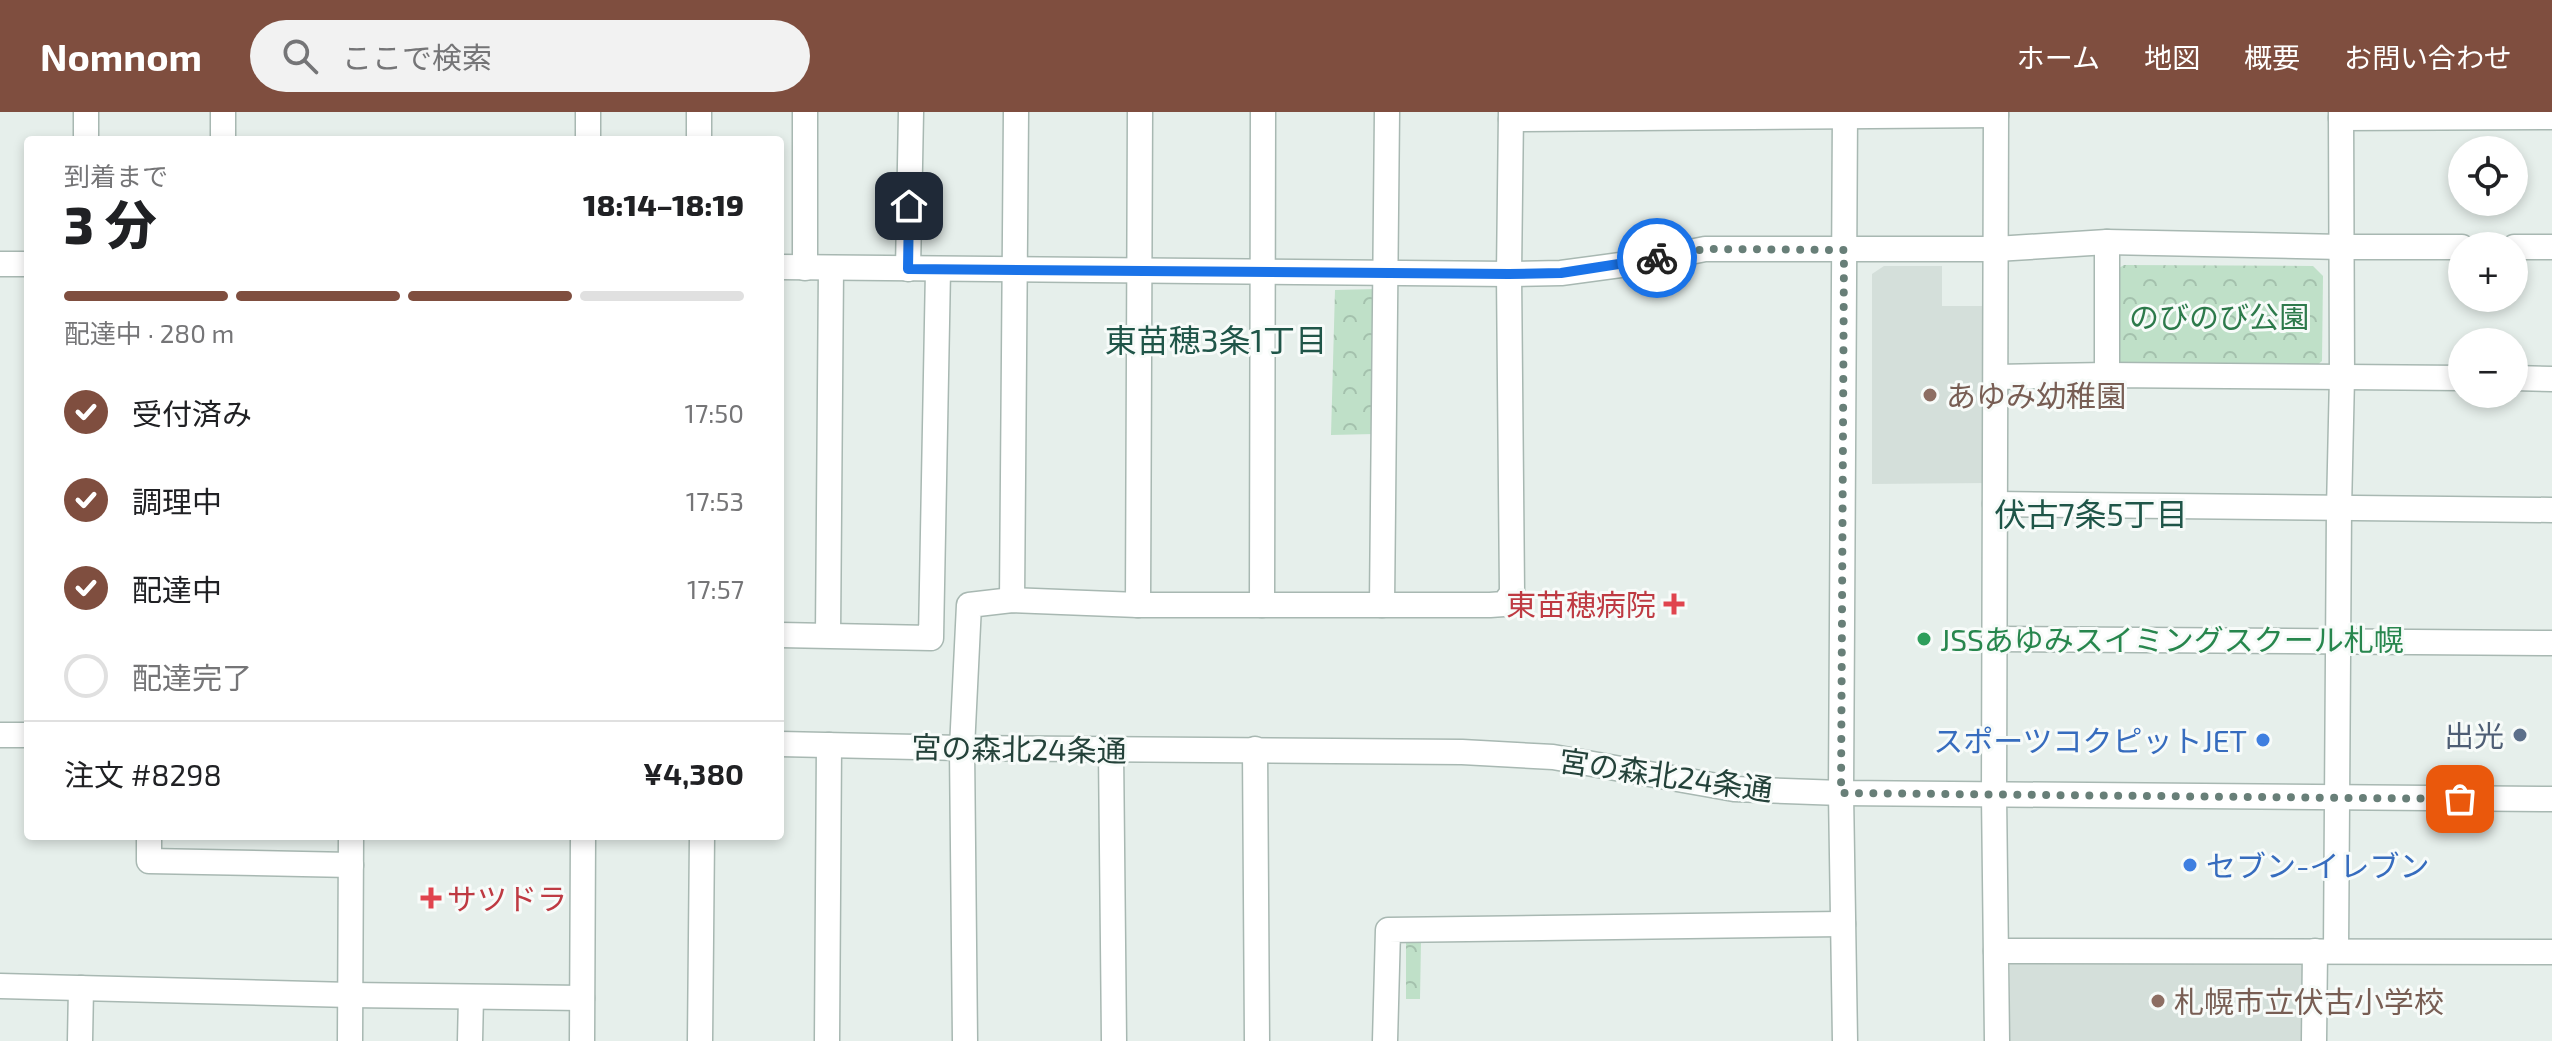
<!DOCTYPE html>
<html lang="ja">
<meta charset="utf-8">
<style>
:root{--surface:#fff;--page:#f2f2f2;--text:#202124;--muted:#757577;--line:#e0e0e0;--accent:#7f4e3f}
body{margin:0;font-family:"Exo 2","Noto Sans JP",sans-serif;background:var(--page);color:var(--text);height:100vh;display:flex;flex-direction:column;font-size:30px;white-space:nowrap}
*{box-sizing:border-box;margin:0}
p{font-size:26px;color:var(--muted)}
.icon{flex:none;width:44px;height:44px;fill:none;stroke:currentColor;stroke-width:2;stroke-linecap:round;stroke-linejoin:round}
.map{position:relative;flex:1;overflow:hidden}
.panel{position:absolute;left:24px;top:24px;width:760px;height:704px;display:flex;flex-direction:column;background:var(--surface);border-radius:8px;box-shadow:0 4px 12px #0003}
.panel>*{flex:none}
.fabs{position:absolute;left:2448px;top:24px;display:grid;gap:16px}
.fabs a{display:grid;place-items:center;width:80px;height:80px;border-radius:50%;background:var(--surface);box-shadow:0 4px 12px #0003;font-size:40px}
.pin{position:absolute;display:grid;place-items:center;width:68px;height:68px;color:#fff;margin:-34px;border-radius:16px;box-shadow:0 4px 12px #0006}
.courier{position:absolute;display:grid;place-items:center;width:80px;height:80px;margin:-40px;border:6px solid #1a73e8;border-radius:50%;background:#fff;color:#222;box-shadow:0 2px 10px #0007}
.overview em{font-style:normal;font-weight:800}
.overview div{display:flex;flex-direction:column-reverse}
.overview{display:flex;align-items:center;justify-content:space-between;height:136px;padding:0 40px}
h1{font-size:52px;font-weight:800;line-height:60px}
.bar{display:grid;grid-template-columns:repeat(4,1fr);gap:12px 8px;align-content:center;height:96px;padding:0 40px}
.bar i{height:10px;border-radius:6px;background:var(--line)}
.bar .on{background:var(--accent)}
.bar p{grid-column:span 4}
.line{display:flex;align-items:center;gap:20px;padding:0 40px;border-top:2px solid var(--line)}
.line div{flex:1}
ol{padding:0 40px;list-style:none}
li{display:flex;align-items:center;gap:24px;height:88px}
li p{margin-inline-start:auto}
li .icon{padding:8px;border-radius:50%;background:var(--accent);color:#fff;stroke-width:4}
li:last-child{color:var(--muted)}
li i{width:44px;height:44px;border:4px solid var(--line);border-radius:50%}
header{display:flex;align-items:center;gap:48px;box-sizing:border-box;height:112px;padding:0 40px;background:var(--accent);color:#fff}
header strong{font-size:38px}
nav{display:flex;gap:44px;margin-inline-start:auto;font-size:28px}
.search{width:560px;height:72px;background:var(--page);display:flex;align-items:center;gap:20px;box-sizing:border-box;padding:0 28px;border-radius:44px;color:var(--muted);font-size:30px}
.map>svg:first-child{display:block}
</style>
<header>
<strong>Nomnom</strong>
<div class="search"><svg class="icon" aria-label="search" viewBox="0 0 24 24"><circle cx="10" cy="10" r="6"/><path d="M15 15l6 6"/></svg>ここで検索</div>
<nav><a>ホーム</a><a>地図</a><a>概要</a><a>お問い合わせ</a></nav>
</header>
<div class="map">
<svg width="2552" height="929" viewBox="0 0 2552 929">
<defs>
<pattern id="park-crowns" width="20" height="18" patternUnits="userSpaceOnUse" patternTransform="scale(2)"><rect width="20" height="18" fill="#bfe0c8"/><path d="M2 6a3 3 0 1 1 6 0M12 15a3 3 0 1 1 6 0" fill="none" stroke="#a4c1ad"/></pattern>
</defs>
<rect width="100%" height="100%" fill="#e6efeb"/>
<g fill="#d4dfda">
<path d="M 1884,154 L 1942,154 L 1942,194 L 1987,194 L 1989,371 L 1872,372 L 1872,162 Z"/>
<path d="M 2010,848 L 2307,848 L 2306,929 L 2010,929 Z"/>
</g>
<g fill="url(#park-crowns)">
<path d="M 2124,153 L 2313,154 L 2323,164 L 2322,249 L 2315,255 L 2122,253 L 2115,248 L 2114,159 Z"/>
<path d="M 1376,177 L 1374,322 L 1331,323 L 1335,178 Z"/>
<path d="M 1421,830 L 1420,887 L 1406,887 L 1406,831 Z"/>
</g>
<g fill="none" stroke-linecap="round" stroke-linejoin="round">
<g stroke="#a8b8b2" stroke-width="27">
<g id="minor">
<path d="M 699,0 L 699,28"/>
<path d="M 1996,0 L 1994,683 L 1997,929"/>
<path d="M 2341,6 L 2552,5"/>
<path d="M 1511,7 L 1996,3"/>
<path d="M 86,28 L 86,0"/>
<path d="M 223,28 L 223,0"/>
<path d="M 588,28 L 588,0"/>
<path d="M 2107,130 L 2107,263"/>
<path d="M 2514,135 L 2552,135"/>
<path d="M 0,152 L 28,152"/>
<path d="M 780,155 L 1509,162 L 1561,161 L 1635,151 L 1705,137 L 1996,137 L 2107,130 L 2341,135 L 2462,135"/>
<path d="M 805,156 L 805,0"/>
<path d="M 908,157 L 911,0"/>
<path d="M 1996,265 L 2107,263 L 2462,266"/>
<path d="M 2514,266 L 2552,267"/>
<path d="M 1995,392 L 2552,398"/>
<path d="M 1012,488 L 1016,0"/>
<path d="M 1138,493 L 1140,0"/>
<path d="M 1262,493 L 1263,0"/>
<path d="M 1382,493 L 1387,0"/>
<path d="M 780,523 L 931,526 L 938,158"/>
<path d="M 828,523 L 831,156"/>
<path d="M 1994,527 L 2552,531"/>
<path d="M 0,623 L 28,623"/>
<path d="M 780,632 L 962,636 L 1462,640 L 1553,645 L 1734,677 L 1841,681 L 2552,687"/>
<path d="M 1255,637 L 1257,929"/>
<path d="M 1111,638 L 1114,929"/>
<path d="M 149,724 L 149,749 L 351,753"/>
<path d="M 1996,839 L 2552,840"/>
<path d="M 2336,839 L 2339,397 L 2342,265 L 2341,0"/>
<path d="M 0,874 L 350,883 L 582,886"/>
<path d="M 80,929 L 81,876"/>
<path d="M 350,929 L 351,724"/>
<path d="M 470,929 L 471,885"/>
<path d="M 582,929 L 583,724"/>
<path d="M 700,929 L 702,724"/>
<path d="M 827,929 L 829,633"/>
<path d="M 965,929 L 962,636 L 969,493 L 1012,488 L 1138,493 L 1490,493 L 1504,492 L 1512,481 L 1509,162 L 1511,0"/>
<path d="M 1385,929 L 1388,818 L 1843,812"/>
<path d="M 1845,929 L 1841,681 L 1845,0"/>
<path d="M 2314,929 L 2315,839"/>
</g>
</g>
<use href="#minor" stroke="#fff" stroke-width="24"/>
</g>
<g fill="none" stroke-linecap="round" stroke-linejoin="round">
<path stroke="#687f78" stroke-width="8" stroke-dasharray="0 14.4" d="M 1657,146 L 1705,137 L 1844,138 L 1841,681 L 2460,687"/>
<path stroke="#1a73e8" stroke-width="10" d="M 909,94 L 908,157 L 1509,162 L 1561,161 L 1657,146"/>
</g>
<g fill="#8d6e63" stroke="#f7fbf9" stroke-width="3">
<circle cx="1930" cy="283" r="8"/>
<circle cx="2158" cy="889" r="8"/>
</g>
<g fill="#e0444e" stroke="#f7fbf9" stroke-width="3">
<path d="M1670 480h8v8h8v8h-8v8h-8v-8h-8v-8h8z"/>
<path d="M427 774h8v8h8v8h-8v8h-8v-8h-8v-8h8z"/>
</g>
<circle fill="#2e9e5b" stroke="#f7fbf9" stroke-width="3" cx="1924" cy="527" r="8"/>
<circle fill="#5c6f8a" stroke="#f7fbf9" stroke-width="3" cx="2520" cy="623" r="8"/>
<g fill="#3f7fe0" stroke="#f7fbf9" stroke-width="3">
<circle cx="2263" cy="628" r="8"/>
<circle cx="2190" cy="753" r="8"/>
</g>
<g text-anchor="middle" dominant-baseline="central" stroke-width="6" stroke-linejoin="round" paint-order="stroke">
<g font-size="30" fill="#2d7a4b" stroke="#f7fbf9">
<text x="2219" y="204">のびのび公園</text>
</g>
<g font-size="30" fill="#785e54" stroke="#f7fbf9" text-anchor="start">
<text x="1946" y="283">あゆみ幼稚園</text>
<text x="2174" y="889">札幌市立伏古小学校</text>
</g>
<g font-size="30" fill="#be3a42" stroke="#f7fbf9" text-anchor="end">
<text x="1656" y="492">東苗穂病院</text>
<text x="447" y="786" text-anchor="start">サツドラ</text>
</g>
<g font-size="30" fill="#27864d" stroke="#f7fbf9" text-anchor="start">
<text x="1940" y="527">JSSあゆみスイミングスクール札幌</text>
</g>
<g font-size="30" fill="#4e5e75" stroke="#f7fbf9" text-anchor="end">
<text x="2504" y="623">出光</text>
</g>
<g font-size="30" fill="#366cbe" stroke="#f7fbf9" text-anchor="end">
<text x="2247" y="628">スポーツコクピットJET</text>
<text x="2206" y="753" text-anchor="start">セブン-イレブン</text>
</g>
<g font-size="30" fill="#24423a" stroke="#f7fbf9">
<text transform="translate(1019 636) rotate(1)">宮の森北24条通</text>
<text transform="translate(1666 662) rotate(8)">宮の森北24条通</text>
</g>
<g font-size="32" fill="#1f5548" stroke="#f7fbf9">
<text x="1216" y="227">東苗穂3条1丁目</text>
<text x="2091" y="401">伏古7条5丁目</text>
</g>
</g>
</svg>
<div class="fabs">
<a><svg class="icon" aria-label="locate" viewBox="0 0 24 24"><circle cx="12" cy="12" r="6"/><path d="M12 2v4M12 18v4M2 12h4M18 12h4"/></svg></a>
<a>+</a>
<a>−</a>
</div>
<div class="pin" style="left:2460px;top:687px;background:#ea580c"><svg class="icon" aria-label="bag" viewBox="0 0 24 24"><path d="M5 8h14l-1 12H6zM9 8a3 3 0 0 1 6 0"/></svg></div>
<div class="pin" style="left:909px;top:94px;background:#1f2937"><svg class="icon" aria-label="home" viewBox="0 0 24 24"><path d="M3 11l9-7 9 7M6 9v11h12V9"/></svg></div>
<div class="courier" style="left:1657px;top:146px"><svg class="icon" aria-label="bike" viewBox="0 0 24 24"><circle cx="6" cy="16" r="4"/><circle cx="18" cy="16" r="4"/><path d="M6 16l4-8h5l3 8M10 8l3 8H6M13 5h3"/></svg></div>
<section class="panel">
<div class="overview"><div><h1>3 分</h1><p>到着まで</p></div><em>18:14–18:19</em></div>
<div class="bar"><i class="on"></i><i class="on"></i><i class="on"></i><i></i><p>配達中 · 280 m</p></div>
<ol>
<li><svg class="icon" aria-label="check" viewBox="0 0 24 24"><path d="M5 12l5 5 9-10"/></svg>受付済み<p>17:50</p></li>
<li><svg class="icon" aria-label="check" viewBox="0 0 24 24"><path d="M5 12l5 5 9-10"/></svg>調理中<p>17:53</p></li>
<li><svg class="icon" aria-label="check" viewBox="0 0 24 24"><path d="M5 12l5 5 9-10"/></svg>配達中<p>17:57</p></li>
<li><i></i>配達完了</li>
</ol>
<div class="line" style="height:104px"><div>注文 #8298</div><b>¥4,380</b></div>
</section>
</div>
